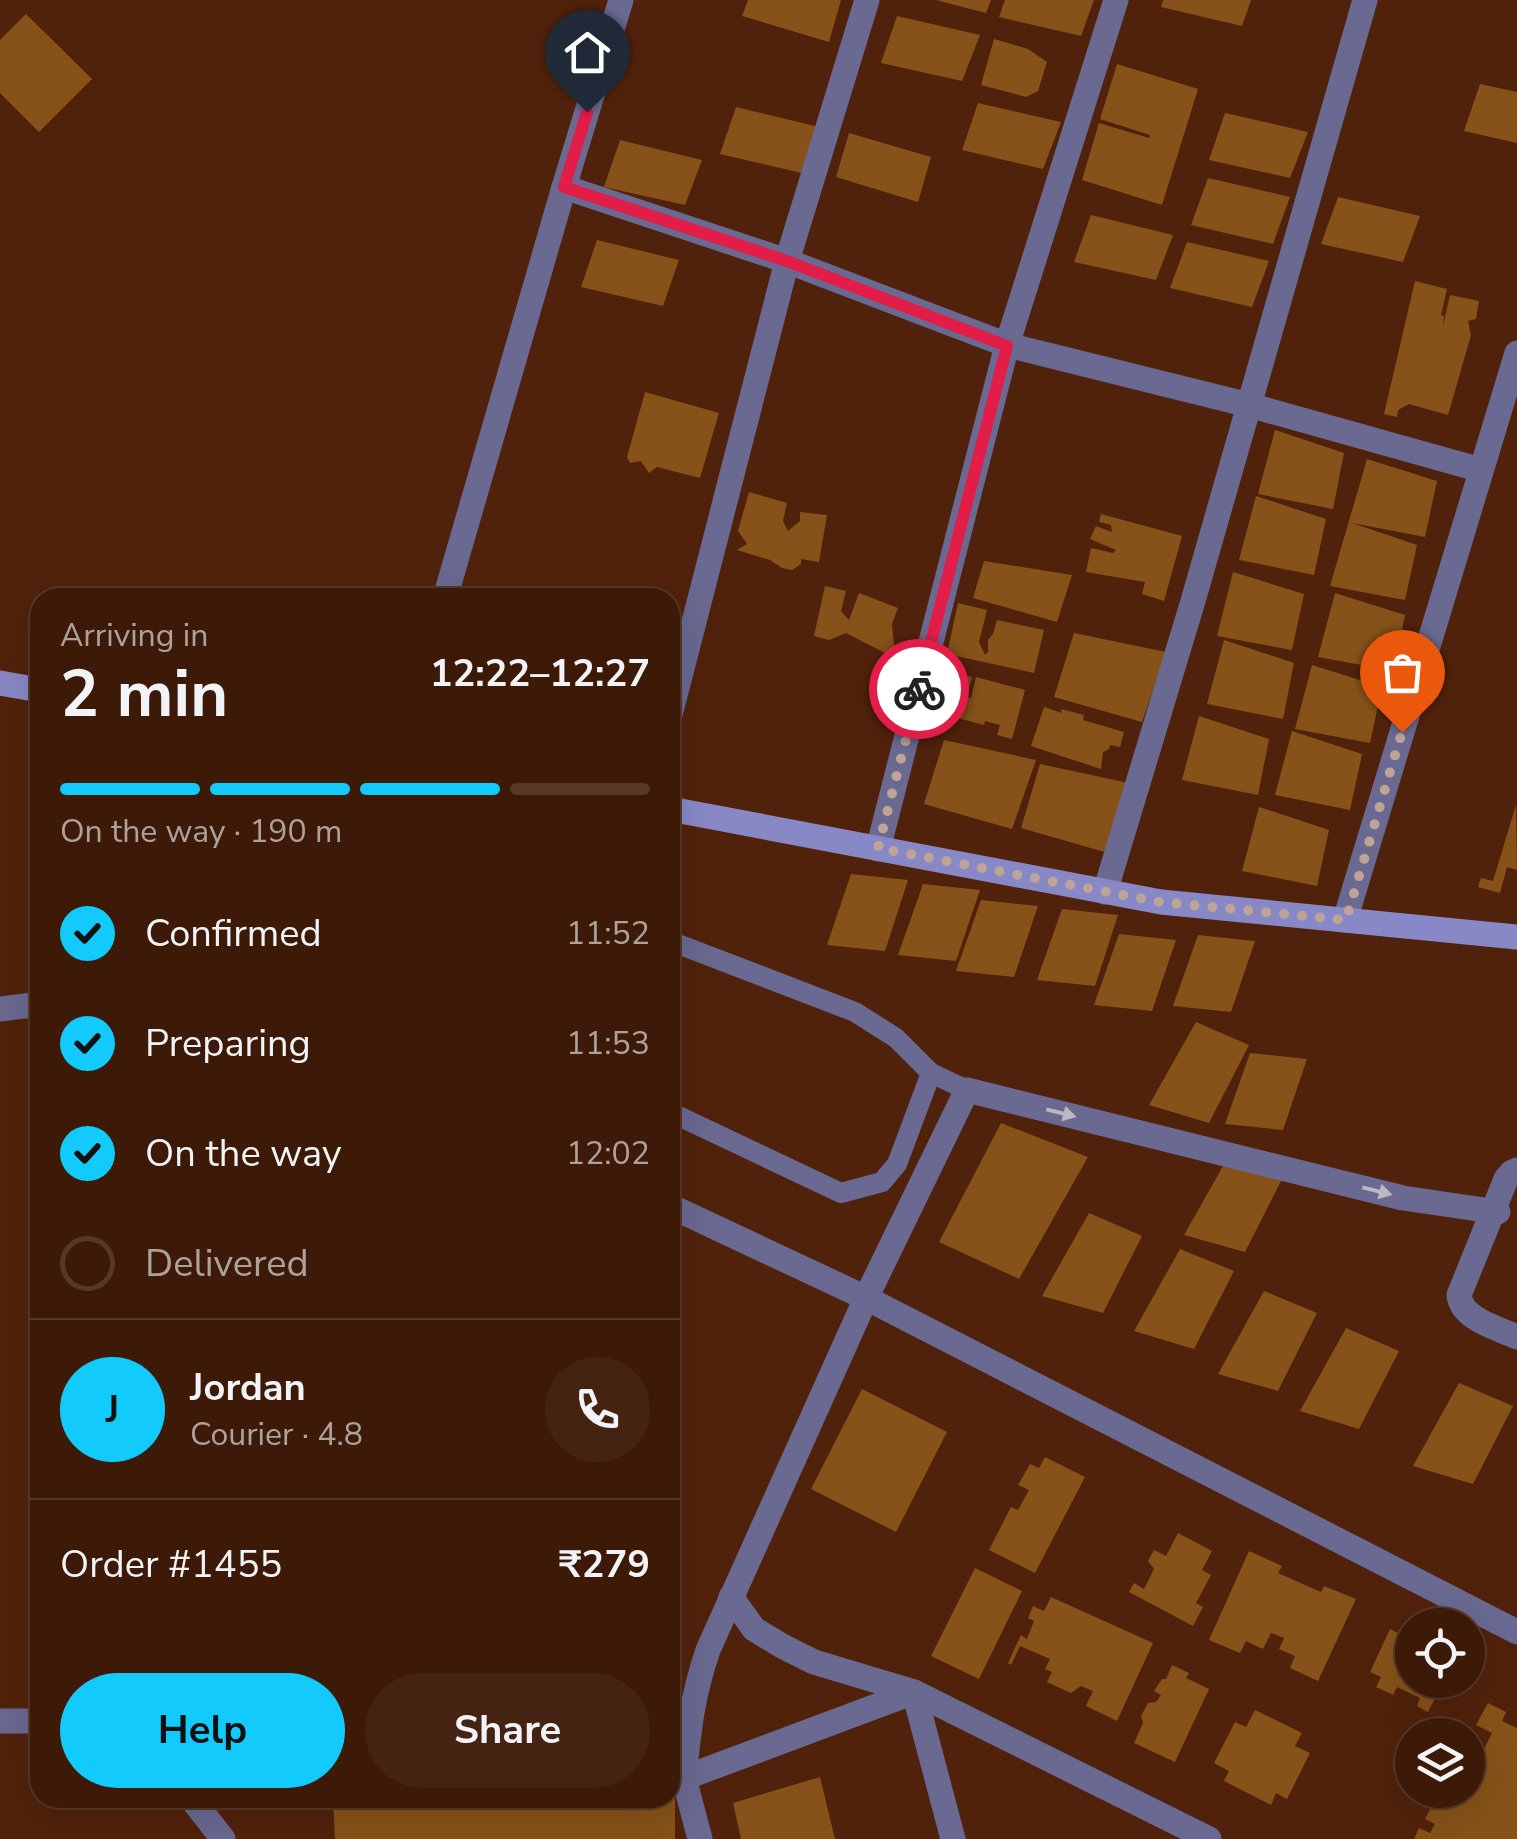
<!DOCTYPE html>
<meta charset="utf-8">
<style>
:root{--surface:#3d1a08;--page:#442312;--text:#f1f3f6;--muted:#ada19c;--line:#563829;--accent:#12cafb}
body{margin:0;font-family:"Nunito Sans",sans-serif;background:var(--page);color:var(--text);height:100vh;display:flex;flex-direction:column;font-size:38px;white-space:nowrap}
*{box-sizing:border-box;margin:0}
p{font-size:32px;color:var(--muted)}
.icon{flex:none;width:55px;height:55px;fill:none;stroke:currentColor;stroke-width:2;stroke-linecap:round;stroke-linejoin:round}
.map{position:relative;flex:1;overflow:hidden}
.sheet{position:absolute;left:30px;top:588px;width:650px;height:1220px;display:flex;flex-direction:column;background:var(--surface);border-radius:30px;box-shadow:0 10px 40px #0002,0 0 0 2px var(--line)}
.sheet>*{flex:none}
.fabs{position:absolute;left:1395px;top:1608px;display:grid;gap:20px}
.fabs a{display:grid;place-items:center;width:90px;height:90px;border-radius:50%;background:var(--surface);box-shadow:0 10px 40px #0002,0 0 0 2px var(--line);font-size:50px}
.pin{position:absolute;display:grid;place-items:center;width:85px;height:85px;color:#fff;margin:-102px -42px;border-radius:50% 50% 50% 0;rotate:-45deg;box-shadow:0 0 10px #0007}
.pin .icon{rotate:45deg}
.courier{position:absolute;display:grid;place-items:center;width:100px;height:100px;margin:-50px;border:8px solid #e11d48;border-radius:50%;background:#fff;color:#222;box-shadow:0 2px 12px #0007}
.overview em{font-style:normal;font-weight:700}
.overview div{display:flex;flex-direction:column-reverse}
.overview{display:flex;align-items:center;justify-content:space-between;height:170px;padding:0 30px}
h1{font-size:65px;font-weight:700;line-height:75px}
.bar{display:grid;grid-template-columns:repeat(4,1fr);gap:15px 10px;align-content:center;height:120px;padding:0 30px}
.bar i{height:12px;border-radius:8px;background:var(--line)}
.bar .selected{background:var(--accent)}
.bar p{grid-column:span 4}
.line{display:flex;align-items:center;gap:25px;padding:0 30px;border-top:2px solid var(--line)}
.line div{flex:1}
.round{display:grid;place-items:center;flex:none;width:105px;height:105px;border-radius:52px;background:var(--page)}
ol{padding:0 30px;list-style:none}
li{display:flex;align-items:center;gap:30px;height:110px}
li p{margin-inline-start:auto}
li .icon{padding:10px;border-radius:50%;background:var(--accent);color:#111;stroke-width:4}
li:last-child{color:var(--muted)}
li i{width:55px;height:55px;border:5px solid var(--line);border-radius:50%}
.primary-button{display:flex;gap:20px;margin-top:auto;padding:20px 30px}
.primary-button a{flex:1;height:115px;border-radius:60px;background:var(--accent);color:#111;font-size:40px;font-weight:700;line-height:115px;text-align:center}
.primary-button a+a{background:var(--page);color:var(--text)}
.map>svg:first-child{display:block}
</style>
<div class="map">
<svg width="1517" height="1839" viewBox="0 0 1517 1839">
<rect width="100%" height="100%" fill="#51220b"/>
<g fill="#865219">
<path d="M 748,0 L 841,0 L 829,42 L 742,16 Z"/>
<path d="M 936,0 L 991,0 L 986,13 Z"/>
<path d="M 1005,0 L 1094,0 L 1081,36 L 999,17 Z"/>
<path d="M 1163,0 L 1251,0 L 1242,26 L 1161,7 Z"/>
<path d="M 26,14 L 92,79 L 39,132 L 0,93 L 0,40 Z"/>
<path d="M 897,16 L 980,35 L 962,81 L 881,63 Z"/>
<path d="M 994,39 L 1028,49 L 1047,62 L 1038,91 L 1026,97 L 981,85 Z"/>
<path d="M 1117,64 L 1198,89 L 1162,205 L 1082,180 L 1099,123 L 1149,138 L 1150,135 L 1100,119 Z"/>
<path d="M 1480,84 L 1517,92 L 1517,143 L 1464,131 Z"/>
<path d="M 978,103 L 1061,122 L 1043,169 L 962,150 Z"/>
<path d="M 736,107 L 819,127 L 802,173 L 720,154 Z"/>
<path d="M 1225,113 L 1308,132 L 1290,178 L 1209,160 Z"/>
<path d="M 849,133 L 931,157 L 918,202 L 836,177 Z"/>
<path d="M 620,140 L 702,160 L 685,205 L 604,187 Z"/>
<path d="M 1208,178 L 1290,197 L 1273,244 L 1191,225 Z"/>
<path d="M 1338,197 L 1420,216 L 1403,262 L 1321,244 Z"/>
<path d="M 1091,215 L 1173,235 L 1156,280 L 1074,262 Z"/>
<path d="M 597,240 L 679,260 L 663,306 L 581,287 Z"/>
<path d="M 1187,242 L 1269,261 L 1252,307 L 1170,288 Z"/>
<path d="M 1415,281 L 1447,289 L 1441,315 L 1444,316 L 1443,326 L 1450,295 L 1479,301 L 1476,319 L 1468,321 L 1471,335 L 1448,415 L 1409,404 L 1398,410 L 1397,417 L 1384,414 Z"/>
<path d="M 645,392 L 719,413 L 700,478 L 657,467 L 649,473 L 641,461 L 630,463 L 627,457 Z"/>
<path d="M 1275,430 L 1344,453 L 1333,509 L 1258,494 Z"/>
<path d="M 1367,459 L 1437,481 L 1425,537 L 1352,523 L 1417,545 L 1405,600 L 1330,586 Z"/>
<path d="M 749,492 L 787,503 L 783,521 L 788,531 L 800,521 L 800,512 L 827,515 L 819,562 L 801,559 L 801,564 L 792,570 L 782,568 L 770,560 L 737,550 L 747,544 L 738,531 Z"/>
<path d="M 1256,496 L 1326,519 L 1314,575 L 1239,560 Z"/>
<path d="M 1101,514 L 1182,536 L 1164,601 L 1142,594 L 1145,582 L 1086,572 L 1091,548 L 1113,553 L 1116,550 L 1090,539 L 1096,526 L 1112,532 L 1111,525 L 1099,522 Z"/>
<path d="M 984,561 L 1072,575 L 1057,622 L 973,598 Z"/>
<path d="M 1233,572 L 1304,594 L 1292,650 L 1217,636 Z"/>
<path d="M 825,586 L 846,591 L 841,611 L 849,620 L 859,593 L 898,608 L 892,624 L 894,645 L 887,654 L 846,633 L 829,640 L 814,636 Z"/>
<path d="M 1335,593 L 1405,615 L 1394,671 L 1318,657 Z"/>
<path d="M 958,603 L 987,610 L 979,642 L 985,655 L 988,652 L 988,640 L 993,634 L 997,620 L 1044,630 L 1034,673 L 947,654 Z"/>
<path d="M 1074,633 L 1166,652 L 1142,722 L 1054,697 Z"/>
<path d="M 1224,640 L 1294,663 L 1283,719 L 1207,704 Z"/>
<path d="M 1312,665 L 1382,687 L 1370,743 L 1295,729 Z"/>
<path d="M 943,670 L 972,677 L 967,697 L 971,698 L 976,677 L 1025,690 L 1012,739 L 997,735 L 1000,725 L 985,721 L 984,725 L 950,716 L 948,725 L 928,719 L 934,696 L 943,692 L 940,683 Z"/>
<path d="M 1044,707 L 1062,713 L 1061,709 L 1084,715 L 1083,720 L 1124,732 L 1120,747 L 1110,745 L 1109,749 L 1103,752 L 1101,769 L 1031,746 Z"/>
<path d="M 1199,716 L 1269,739 L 1258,795 L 1182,780 Z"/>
<path d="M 1292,731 L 1362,754 L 1350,810 L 1275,795 Z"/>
<path d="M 944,740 L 1036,760 L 1012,829 L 924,804 Z"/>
<path d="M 1040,764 L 1133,784 L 1108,853 L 1021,828 Z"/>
<path d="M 1516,805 L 1517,870 L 1507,867 L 1500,893 L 1478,887 L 1481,878 L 1493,881 Z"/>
<path d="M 1259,807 L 1329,830 L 1317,886 L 1242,871 Z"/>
<path d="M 851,874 L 908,880 L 885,951 L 827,945 Z"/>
<path d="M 923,884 L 980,890 L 956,961 L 898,955 Z"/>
<path d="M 981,900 L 1038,906 L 1014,977 L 956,971 Z"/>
<path d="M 1062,909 L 1118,915 L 1095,986 L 1037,980 Z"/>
<path d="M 1119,934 L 1176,940 L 1152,1011 L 1094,1005 Z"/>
<path d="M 1198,935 L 1255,941 L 1231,1012 L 1173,1006 Z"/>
<path d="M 1196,1022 L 1249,1045 L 1209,1123 L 1149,1105 Z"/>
<path d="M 1250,1053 L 1307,1059 L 1283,1130 L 1225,1124 Z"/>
<path d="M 1001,1123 L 1088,1157 L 1019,1279 L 939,1242 Z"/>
<path d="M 1231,1152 L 1284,1175 L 1245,1252 L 1184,1235 Z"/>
<path d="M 1089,1213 L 1142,1236 L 1103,1313 L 1042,1296 Z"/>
<path d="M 1180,1249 L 1234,1271 L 1194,1349 L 1134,1331 Z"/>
<path d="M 1264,1291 L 1317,1313 L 1278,1391 L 1218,1374 Z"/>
<path d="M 1346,1328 L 1399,1351 L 1359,1429 L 1300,1411 Z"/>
<path d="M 1459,1383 L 1513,1406 L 1473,1484 L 1413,1466 Z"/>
<path d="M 862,1389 L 947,1432 L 896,1532 L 811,1489 Z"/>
<path d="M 1045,1457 L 1085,1477 L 1035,1573 L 989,1550 L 1011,1507 L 1018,1510 L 1029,1490 L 1018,1485 L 1030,1464 L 1039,1468 Z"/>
<path d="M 1178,1533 L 1212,1551 L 1202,1570 L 1211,1575 L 1196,1603 L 1203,1607 L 1193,1626 L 1129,1592 L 1134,1583 L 1144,1589 L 1154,1569 L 1148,1561 L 1154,1550 L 1166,1556 Z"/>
<path d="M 1249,1551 L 1282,1566 L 1278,1573 L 1321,1592 L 1324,1586 L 1356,1599 L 1318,1681 L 1290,1668 L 1295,1656 L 1279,1649 L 1284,1638 L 1271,1633 L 1263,1649 L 1246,1641 L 1240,1653 L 1209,1640 Z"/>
<path d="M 975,1568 L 1022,1591 L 979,1679 L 931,1656 Z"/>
<path d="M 1051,1597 L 1153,1643 L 1117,1721 L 1086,1706 L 1093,1691 L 1081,1686 L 1071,1693 L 1047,1682 L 1052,1672 L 1045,1669 L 1050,1659 L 1020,1646 L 1011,1665 L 1008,1663 L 1021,1635 L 1027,1639 L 1034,1621 L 1028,1618 L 1033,1606 L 1044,1611 Z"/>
<path d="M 1390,1629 L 1412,1640 L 1412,1680 L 1444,1680 L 1428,1712 L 1417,1706 L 1420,1698 L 1397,1687 L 1393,1695 L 1376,1687 L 1381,1677 L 1370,1672 Z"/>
<path d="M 1172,1665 L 1189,1673 L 1186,1678 L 1209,1689 L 1175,1762 L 1134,1743 L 1143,1723 L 1141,1716 L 1148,1703 L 1156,1702 L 1161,1695 L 1154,1691 L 1162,1679 L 1166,1679 Z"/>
<path d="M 1488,1703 L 1506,1712 L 1502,1721 L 1517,1728 L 1517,1839 L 1414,1839 L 1419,1828 L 1430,1833 L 1435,1824 L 1425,1819 L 1438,1794 L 1444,1797 L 1447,1790 L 1468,1790 L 1468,1753 L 1479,1759 L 1492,1733 L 1476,1725 Z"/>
<path d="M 1255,1710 L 1302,1733 L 1295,1746 L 1310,1753 L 1287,1799 L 1276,1793 L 1271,1805 L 1224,1781 L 1229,1771 L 1214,1763 L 1235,1722 L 1246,1727 Z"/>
<path d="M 820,1777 L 835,1839 L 741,1839 L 733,1803 Z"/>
<path d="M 333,1798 L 675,1798 L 675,1839 L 335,1839 Z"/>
</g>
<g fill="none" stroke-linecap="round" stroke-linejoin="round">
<g stroke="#696991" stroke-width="20">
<path d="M 670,941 L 855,1012 L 896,1038 L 931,1073 L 967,1090"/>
<path d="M 670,1112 L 841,1193 L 882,1182 L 897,1164 L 931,1073"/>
</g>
<g stroke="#696991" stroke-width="25">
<path d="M 564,187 L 787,261 L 1007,345 L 1249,405 L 1481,470"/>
<path d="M 445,598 L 564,187 L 621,0"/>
<path d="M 670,715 L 787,261 L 867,0"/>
<path d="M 878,849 L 1007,345 L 1116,0"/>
<path d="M 1105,892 L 1193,601 L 1365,0"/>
<path d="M 1345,920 L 1517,353"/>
<path d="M 0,1009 L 40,1004"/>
<path d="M 1517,1170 L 1512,1172 L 1506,1179 L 1459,1295 C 1461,1319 1498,1328 1517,1337"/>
<path d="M 670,1206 L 866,1298 L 1517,1632"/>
<path d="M 731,1597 L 754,1629 L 782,1646 L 814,1662 L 914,1692 L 1209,1839"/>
<path d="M 914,1692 L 684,1778 C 689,1729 692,1697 708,1650 L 866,1298 L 967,1090 L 1403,1198 L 1498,1212"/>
<path d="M 914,1692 L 953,1839"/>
<path d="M 0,1721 L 40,1721"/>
<path d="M 670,1775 L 684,1778 L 700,1839"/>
<path d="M 191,1798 L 223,1839"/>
</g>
<g stroke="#8888c6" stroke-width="25">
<path d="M 0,683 L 40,690"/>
<path d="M 670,809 L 1161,902 L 1517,937"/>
</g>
</g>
<defs><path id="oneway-solid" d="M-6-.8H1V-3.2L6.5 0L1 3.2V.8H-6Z" transform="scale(2.5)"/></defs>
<g fill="#bfb6c2">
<use href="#oneway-solid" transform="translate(1061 1113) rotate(14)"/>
<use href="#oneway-solid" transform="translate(1377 1191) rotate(14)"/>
</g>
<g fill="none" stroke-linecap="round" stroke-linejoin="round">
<path stroke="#bea397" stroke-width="10" stroke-dasharray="0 18" d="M 919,689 L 878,848 L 1160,902 L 1346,920 L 1402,732"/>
<path stroke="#e11d48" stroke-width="12" d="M 587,112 L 564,187 L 787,261 L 1007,346 L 919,689"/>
</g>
</svg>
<div class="fabs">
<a><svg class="icon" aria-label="locate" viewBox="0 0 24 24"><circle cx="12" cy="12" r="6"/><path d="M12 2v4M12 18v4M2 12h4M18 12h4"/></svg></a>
<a><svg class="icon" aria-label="layers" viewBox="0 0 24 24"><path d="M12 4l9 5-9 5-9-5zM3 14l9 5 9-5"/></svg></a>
</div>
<div class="pin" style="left:1402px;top:732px;background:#ea580c"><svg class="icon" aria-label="bag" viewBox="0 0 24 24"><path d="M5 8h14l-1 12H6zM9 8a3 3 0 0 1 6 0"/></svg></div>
<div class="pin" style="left:587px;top:112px;background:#1f2937"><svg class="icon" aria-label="home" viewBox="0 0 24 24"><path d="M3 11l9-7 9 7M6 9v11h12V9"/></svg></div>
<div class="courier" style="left:919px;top:689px"><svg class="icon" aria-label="bike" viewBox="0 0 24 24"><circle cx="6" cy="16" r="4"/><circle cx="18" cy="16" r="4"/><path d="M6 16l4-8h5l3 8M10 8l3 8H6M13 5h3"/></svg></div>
<section class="sheet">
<div class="overview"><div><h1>2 min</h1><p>Arriving in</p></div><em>12:22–12:27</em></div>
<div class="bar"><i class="selected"></i><i class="selected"></i><i class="selected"></i><i></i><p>On the way · 190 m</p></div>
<ol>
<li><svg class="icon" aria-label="check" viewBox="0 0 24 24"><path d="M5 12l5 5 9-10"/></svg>Confirmed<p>11:52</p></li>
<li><svg class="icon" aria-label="check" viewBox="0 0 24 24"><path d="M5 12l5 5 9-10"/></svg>Preparing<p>11:53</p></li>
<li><svg class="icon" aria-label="check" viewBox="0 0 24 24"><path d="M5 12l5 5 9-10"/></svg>On the way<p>12:02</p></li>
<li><i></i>Delivered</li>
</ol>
<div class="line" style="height:180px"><b class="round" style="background:var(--accent);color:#111">J</b><div><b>Jordan</b><p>Courier · 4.8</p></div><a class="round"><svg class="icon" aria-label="phone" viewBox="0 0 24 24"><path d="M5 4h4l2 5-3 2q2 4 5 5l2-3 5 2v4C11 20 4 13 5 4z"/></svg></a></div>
<div class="line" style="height:130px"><div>Order #1455</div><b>₹279</b></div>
<div class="primary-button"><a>Help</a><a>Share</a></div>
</section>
</div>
